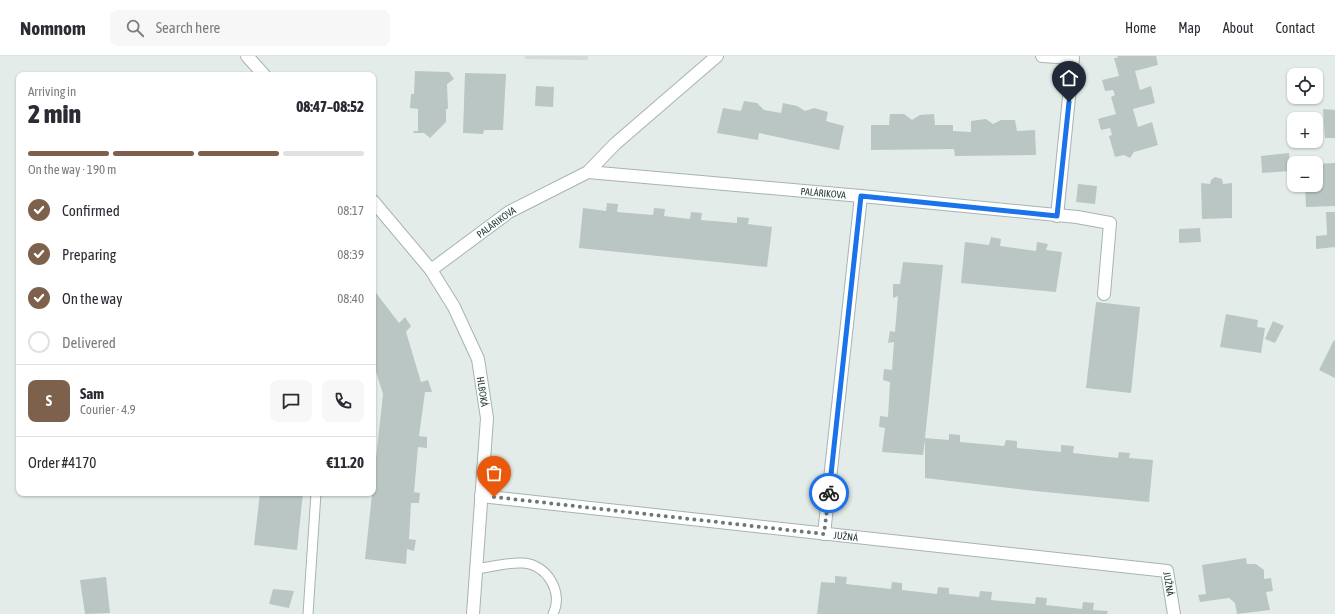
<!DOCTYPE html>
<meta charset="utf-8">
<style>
:root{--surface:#fff;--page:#f7f7f7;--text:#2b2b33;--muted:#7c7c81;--line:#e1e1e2;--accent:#7d614d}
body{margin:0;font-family:"Asap Condensed",sans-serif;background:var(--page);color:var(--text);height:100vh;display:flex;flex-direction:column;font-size:15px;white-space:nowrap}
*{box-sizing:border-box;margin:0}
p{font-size:13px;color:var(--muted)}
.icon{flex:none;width:22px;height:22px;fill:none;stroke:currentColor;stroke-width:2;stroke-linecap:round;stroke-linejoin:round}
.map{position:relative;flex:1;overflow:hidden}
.drawer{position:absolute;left:16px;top:16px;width:360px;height:424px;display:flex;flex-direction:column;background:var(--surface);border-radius:8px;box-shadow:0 1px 3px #0004}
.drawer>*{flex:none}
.controls{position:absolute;left:1287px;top:12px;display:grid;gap:8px}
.controls a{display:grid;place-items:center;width:36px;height:36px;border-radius:8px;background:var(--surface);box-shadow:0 1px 3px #0004;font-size:20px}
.pin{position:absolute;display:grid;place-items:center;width:34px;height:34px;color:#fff;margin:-41px -17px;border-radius:50% 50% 50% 0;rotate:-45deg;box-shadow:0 0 4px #0007}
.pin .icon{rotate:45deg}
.courier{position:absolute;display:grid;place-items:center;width:40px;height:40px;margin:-20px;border:3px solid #1a73e8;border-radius:50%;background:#fff;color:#222;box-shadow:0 1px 5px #0007}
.headline em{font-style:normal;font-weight:800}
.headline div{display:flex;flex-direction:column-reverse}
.headline{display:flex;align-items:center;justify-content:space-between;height:68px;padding:0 12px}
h1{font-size:26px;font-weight:800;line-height:30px}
.bar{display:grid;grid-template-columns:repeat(4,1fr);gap:6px 4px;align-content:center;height:48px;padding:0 12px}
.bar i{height:5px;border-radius:3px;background:var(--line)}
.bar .selected{background:var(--accent)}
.bar p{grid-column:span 4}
.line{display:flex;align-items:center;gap:10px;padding:0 12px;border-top:1px solid var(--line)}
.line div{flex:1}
.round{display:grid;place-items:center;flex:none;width:42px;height:42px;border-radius:8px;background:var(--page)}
ol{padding:0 12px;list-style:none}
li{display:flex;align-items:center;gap:12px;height:44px}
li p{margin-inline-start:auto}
li .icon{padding:4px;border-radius:50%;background:var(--accent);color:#fff;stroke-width:4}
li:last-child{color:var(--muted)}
li i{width:22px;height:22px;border:2px solid var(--line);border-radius:50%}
header{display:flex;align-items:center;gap:24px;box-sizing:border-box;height:56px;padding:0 20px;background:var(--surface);border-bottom:1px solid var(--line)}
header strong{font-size:19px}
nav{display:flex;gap:22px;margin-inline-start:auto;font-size:14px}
.search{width:280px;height:36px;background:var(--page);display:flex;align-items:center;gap:10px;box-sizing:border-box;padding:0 14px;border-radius:8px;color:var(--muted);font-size:15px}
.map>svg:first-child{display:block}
</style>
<header>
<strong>Nomnom</strong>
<div class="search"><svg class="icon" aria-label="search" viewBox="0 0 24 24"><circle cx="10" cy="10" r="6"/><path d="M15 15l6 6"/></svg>Search here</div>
<nav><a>Home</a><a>Map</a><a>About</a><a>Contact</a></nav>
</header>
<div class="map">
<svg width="1335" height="558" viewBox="0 0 1335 558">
<rect width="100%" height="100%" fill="#e4ecea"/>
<path fill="#d2dbd9" d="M 525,0 L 588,0 L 588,4 L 525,3 Z"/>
<g fill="#b9c6c4">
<path d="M 1117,0 L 1156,0 L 1158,9 L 1135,15 L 1140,34 L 1151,30 L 1155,47 L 1133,53 L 1138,71 L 1152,66 L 1158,89 L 1134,96 L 1130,102 L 1124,99 L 1115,101 L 1109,80 L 1112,79 L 1110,72 L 1101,74 L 1098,63 L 1116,58 L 1111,41 L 1115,39 L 1113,34 L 1105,35 L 1102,24 L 1119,20 L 1114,2 L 1118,2 Z"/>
<path d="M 415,15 L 449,16 L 454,23 L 447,28 L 448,53 L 446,53 L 446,66 L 430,82 L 424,77 L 413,77 L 414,75 L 418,75 L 418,53 L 410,52 L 411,38 L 414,38 Z"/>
<path d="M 465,17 L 506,18 L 503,74 L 484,74 L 483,78 L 463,77 Z"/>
<path d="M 536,30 L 554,31 L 553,51 L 535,50 Z"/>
<path d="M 744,45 L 757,47 L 764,54 L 781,57 L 783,47 L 797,50 L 805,55 L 814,52 L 828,56 L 826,65 L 844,70 L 839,94 L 759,77 L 758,84 L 717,77 L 723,52 L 741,55 Z"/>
<path d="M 1323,53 L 1335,54 L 1335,82 L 1325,82 Z"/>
<path d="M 890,58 L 904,58 L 912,64 L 920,59 L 934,58 L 935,69 L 953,69 L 953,75 L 971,76 L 971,65 L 986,63 L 993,68 L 1001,64 L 1015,64 L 1017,75 L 1035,74 L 1036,99 L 955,100 L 954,93 L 871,94 L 871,69 L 889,69 Z"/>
<path d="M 1289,97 L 1290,115 L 1262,117 L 1261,100 Z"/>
<path d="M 1335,107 L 1335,150 L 1306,151 L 1305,129 L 1316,129 L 1316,108 Z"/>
<path d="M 1215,121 L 1222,123 L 1223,128 L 1232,127 L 1232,162 L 1202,163 L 1201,127 L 1210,128 L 1211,124 Z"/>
<path d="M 1078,128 L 1097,130 L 1095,148 L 1076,146 Z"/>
<path d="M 607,147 L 618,148 L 617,156 L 653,159 L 654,152 L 665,153 L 664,160 L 690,163 L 691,156 L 702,157 L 701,164 L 737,167 L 737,161 L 749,162 L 748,168 L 772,171 L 767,211 L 579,192 L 583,152 L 606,155 Z"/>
<path d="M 1326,156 L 1335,156 L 1335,191 L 1316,193 L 1316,180 L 1327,179 Z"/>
<path d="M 1200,172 L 1201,186 L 1179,187 L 1179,173 Z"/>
<path d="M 991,181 L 1001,183 L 1000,190 L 1036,195 L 1037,186 L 1048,188 L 1046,194 L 1062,196 L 1056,236 L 961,227 L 965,186 L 989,189 Z"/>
<path d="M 903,206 L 943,209 L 925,382 L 949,384 L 949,378 L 960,379 L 960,386 L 1004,390 L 1006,384 L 1017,385 L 1017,392 L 1061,396 L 1061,389 L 1074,390 L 1073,397 L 1118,402 L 1119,396 L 1130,397 L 1129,402 L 1153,404 L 1149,446 L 1035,435 L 925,422 L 925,384 L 923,399 L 882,396 L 885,372 L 879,371 L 880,360 L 888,361 L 890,326 L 883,324 L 884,313 L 892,314 L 894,286 L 888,287 L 890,275 L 895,276 L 898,240 L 893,242 L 893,228 L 900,228 Z"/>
<path d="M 373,233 L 399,267 L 405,261 L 411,270 L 406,276 L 421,326 L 428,324 L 432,336 L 425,336 L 419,380 L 427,381 L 427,392 L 418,391 L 414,436 L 420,437 L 419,447 L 411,447 L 409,483 L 416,484 L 414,495 L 407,493 L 406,508 L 365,503 L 383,338 L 373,306 Z"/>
<path d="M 1096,246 L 1140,251 L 1131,337 L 1086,332 Z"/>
<path d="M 1226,258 L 1258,264 L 1257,271 L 1265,272 L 1261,297 L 1220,291 Z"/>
<path d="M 1273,265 L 1284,270 L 1275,287 L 1265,283 Z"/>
<path d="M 1334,284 L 1335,285 L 1335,322 L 1319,314 Z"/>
<path d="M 260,437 L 303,437 L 297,494 L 254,489 Z"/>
<path d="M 1246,502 L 1247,508 L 1256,508 L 1264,514 L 1264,523 L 1271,522 L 1273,535 L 1266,536 L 1270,554 L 1237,558 L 1235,547 L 1229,542 L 1200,546 L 1198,539 L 1206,538 L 1202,509 Z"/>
<path d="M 835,520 L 847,521 L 846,528 L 891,533 L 892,526 L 902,527 L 902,534 L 937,538 L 938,531 L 949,532 L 949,538 L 979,541 L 980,535 L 992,536 L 991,544 L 1035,548 L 1036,541 L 1047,542 L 1046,549 L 1082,553 L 1083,546 L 1094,547 L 1093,554 L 1108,555 L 1107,558 L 817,558 L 821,526 L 835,527 Z"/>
<path d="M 106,521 L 110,557 L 85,558 L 80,524 Z"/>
<path d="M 273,533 L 294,535 L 289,552 L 269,548 Z"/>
</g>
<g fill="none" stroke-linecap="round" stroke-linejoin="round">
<g stroke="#a7b3b2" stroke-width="11">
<g id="lane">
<path d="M 476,513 C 491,511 508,506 523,507 C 547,508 564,537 553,558"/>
<path d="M 308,558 L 316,437"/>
</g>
</g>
<g stroke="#a7b3b2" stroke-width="14">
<g id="street">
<path d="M 247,0 L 264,19"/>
<path d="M 1042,0 L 1073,2 L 1057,160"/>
<path d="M 588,116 L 615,88 L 717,0"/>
<path id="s1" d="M 373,145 L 431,214 L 454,251 L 478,303 L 487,362 L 473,558"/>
<path id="s2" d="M 431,214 L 509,156 L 588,116 L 861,140 L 1077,161 L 1110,167 L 1104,238"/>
<path id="s3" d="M 481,440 L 1167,515 L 1174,558"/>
<path d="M 824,478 L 861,140"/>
</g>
</g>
<use href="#lane" stroke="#fff" stroke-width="9"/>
<use href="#street" stroke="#fff" stroke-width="12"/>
</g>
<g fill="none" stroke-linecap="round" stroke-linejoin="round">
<path stroke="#687978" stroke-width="4" stroke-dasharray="0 7.2" d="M 494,441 L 824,478 L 829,437"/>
<path stroke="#1a73e8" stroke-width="5" d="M 829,437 L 861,140 L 1057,160 L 1069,46"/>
</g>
<g text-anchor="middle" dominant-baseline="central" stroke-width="3" stroke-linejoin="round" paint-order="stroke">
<g font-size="10" fill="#253b3a" stroke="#f4f8f7">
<text stroke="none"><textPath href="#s2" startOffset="422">PALÁRIKOVA</textPath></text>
<text stroke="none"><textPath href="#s2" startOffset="81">PALÁRIKOVA</textPath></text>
<text stroke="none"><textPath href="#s1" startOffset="224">HLBOKÁ</textPath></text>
<text stroke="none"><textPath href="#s3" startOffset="367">JUŽNÁ</textPath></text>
<text stroke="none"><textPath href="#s3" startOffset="703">JUŽNÁ</textPath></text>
</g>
</g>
</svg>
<div class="controls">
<a><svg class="icon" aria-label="locate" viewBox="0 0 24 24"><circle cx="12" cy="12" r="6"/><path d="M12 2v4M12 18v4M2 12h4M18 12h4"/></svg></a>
<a>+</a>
<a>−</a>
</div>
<div class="pin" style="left:494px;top:441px;background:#ea580c"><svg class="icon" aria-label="bag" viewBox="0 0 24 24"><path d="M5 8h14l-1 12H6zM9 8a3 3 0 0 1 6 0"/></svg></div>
<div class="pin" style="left:1069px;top:46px;background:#1f2937"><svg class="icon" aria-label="home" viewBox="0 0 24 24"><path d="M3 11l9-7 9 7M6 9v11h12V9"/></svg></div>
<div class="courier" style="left:829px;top:437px"><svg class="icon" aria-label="bike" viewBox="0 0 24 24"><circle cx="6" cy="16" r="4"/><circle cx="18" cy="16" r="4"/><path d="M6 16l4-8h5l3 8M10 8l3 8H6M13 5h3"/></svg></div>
<section class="drawer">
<div class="headline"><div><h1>2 min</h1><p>Arriving in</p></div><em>08:47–08:52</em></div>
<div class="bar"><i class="selected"></i><i class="selected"></i><i class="selected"></i><i></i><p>On the way · 190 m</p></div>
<ol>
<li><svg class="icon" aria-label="check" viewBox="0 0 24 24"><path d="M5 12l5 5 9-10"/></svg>Confirmed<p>08:17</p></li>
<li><svg class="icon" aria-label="check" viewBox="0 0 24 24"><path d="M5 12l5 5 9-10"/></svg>Preparing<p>08:39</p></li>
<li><svg class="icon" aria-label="check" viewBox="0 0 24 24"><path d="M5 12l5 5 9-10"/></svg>On the way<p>08:40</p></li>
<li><i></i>Delivered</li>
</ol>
<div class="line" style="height:72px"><b class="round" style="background:var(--accent);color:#fff">S</b><div><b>Sam</b><p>Courier · 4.9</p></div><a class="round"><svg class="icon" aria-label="chat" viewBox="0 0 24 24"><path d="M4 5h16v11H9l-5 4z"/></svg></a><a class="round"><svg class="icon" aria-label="phone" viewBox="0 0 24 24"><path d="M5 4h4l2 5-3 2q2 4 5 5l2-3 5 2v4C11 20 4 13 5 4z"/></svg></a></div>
<div class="line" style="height:52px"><div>Order #4170</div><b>€11.20</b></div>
</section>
</div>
